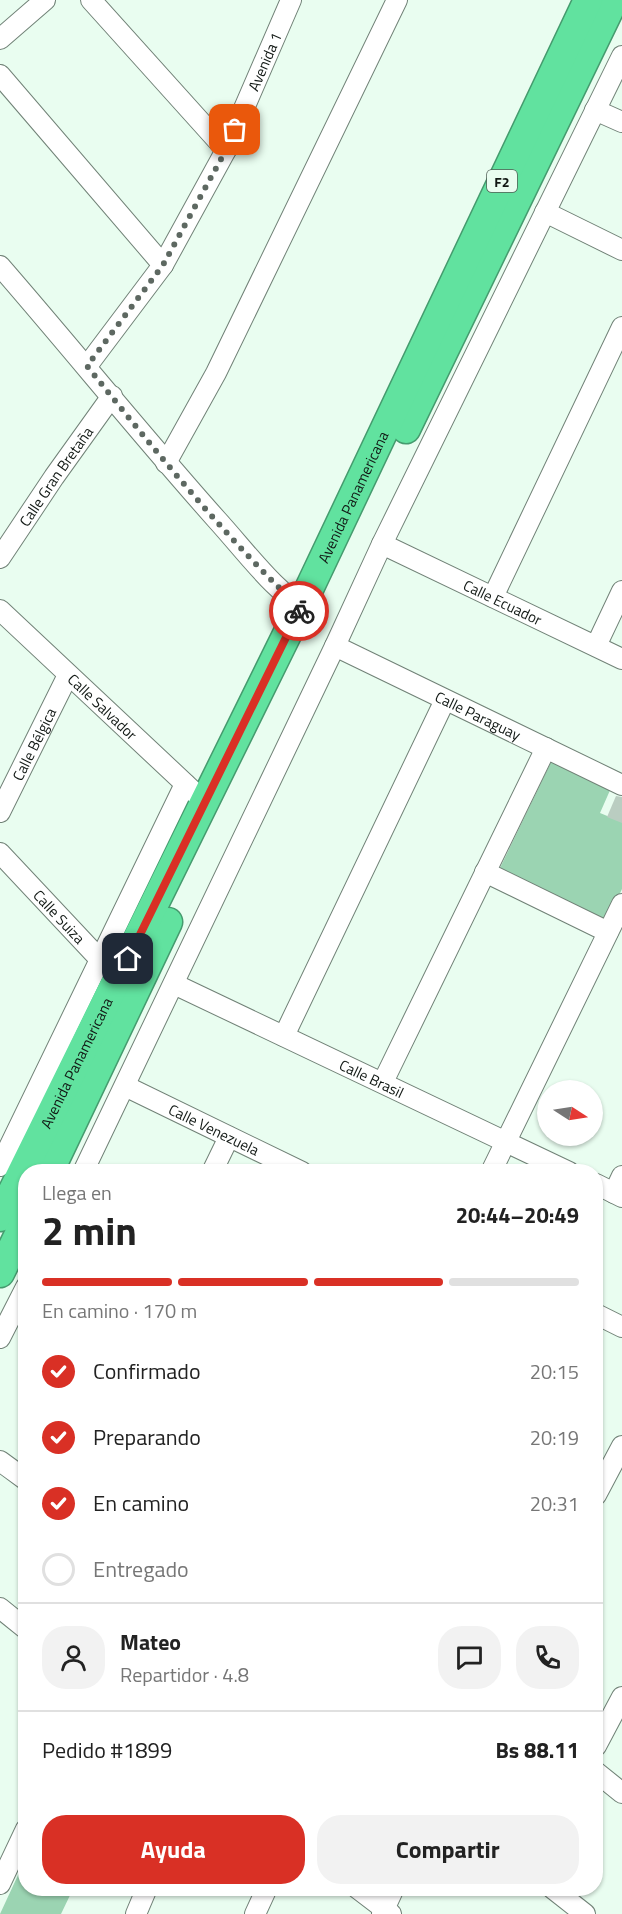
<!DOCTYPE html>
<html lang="es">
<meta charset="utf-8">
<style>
:root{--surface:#fff;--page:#f2f2f2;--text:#222;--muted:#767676;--line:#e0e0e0;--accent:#d93025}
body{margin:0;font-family:"Titillium Web",sans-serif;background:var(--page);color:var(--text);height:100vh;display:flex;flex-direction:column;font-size:22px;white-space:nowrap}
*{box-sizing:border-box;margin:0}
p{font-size:20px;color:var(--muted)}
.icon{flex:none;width:33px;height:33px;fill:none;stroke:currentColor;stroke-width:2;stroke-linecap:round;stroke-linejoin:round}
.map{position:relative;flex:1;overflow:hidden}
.details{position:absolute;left:18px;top:1164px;width:585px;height:732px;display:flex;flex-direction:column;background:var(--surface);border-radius:24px;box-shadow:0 2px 4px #0004}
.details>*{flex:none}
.needle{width:39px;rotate:102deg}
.fabs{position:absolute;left:537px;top:1080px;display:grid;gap:12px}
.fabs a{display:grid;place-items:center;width:66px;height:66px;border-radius:50%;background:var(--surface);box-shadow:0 2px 4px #0004;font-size:30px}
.pin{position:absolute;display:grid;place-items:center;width:51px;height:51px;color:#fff;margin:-26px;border-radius:12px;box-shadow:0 3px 9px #0006}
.courier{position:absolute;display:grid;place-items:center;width:60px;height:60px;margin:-30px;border:4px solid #d93025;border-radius:50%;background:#fff;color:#222;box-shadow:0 2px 8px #0007}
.head em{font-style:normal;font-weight:700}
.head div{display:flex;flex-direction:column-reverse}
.head{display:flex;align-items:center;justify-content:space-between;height:102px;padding:0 24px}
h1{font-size:39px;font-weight:700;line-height:45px}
.bar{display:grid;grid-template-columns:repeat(4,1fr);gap:9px 6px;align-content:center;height:72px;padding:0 24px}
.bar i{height:8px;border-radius:4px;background:var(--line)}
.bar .current{background:var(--accent)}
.bar p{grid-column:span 4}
.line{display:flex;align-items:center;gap:15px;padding:0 24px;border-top:2px solid var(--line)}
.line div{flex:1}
.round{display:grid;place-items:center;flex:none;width:63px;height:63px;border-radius:24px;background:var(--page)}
ol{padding:0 24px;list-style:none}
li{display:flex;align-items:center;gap:18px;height:66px}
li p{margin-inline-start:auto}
li .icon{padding:6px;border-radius:50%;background:var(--accent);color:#fff;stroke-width:4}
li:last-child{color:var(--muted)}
li i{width:33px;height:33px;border:3px solid var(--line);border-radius:50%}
.button{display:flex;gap:12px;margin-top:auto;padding:12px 24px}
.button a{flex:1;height:69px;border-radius:24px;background:var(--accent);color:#fff;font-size:24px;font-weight:700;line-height:69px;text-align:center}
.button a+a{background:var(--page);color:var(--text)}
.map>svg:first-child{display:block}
</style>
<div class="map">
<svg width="622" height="1914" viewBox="0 0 622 1914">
<rect width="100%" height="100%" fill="#e9fdf0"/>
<g fill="#9bd4b2">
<path d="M 553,758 L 611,788 L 600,813 L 622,822 L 622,889 L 606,923 L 499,870 Z"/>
<path d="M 25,1860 L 26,1888 L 73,1889 L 61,1914 L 0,1914 Z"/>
</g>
<path fill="#bacdc1" d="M 616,796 L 622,797 L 622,823 L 607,817 Z"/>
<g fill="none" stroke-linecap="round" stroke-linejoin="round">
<g stroke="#718277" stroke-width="22">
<g id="minor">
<path d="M 91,0 L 226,150"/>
<path d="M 0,39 L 45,0"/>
<path d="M 0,75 L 163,265"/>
<path d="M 595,110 L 622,122"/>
<path d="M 545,212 L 622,250"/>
<path d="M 0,266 C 73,350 143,437 217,520 C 247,553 276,594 315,616"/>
<path id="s1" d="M 87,366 L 163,265 L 226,150 L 291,0"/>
<path d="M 166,463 L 216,373 L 397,0"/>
<path id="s2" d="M 382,544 L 622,659"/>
<path id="s3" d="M 0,558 L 54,477 L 112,396"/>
<path d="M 493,597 L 622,327"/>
<path id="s4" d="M 0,610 L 195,793"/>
<path id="s5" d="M 335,646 L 622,785"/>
<path d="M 596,646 L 622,591"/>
<path id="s6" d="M 0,812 L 68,675"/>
<path id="s7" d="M 0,853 L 107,967"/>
<path d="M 485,872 L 608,932"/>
<path id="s8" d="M 174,984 L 569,1172"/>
<path d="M 284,1036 L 445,700"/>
<path d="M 383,1082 L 546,748"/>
<path id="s9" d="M 125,1086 L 302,1172"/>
<path d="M 0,1166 L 185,784"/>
<path d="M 83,1172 L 335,646 L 382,544 L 622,56"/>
<path d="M 212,1172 L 229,1137"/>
<path d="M 491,1172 L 622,904"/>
<path d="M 596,1184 L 622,1197"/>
<path d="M 614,1193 L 622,1176"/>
<path d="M 596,1314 L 622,1327"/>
<path d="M 0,1338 L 26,1287"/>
<path d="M 0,1461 L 26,1480"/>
<path d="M 596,1495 L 622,1446"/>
<path d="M 0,1608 L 26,1629"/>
<path d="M 596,1746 L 622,1697"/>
<path d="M 596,1772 L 622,1793"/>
<path d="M 0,1884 L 26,1829"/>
<path d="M 357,1888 L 391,1914"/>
<path d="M 552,1888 L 585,1914"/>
<path d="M 136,1914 L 147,1888"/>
<path d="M 255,1914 L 267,1888"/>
<path d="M 382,1914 L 394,1888"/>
</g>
</g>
<g stroke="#459b6e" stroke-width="31">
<g id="highway">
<path d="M 406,429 L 614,0"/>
<path d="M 49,1172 L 168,922"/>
<path id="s10" d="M 0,1217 L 300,608 L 588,0"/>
<path d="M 0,1273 L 26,1220"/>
</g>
</g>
<use href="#minor" stroke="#fff" stroke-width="20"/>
<use href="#highway" stroke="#61e29f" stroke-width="28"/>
</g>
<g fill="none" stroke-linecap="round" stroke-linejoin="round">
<path stroke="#5d6861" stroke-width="6" stroke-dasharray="0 10.8" d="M 235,130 L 226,150 L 163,265 L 87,366 C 154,449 222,534 300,608 L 299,611"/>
<path stroke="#d93025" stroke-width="8" d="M 128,959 L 299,611"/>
</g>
<g text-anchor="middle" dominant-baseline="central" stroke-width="5" stroke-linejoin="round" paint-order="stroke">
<rect fill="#e9fdf0" stroke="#525d56" stroke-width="1.5" x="487" y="170" width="30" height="22" rx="4.5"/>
<g font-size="14" font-weight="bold" fill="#111814">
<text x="502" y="181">F2</text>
</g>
<g font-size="15" fill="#111814" stroke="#e9fdf0">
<text stroke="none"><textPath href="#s1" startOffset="354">Avenida 1</textPath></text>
<text stroke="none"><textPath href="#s3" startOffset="99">Calle Gran Bretaña</textPath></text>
<text stroke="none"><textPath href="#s10" startOffset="802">Avenida Panamericana</textPath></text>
<text stroke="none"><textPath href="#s2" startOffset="134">Calle Ecuador</textPath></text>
<text stroke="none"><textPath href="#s4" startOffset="141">Calle Salvador</textPath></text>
<text stroke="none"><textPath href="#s5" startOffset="159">Calle Paraguay</textPath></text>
<text stroke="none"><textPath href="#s6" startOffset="76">Calle Bélgica</textPath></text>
<text stroke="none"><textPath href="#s7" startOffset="87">Calle Suiza</textPath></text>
<text stroke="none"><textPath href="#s10" startOffset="172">Avenida Panamericana</textPath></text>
<text stroke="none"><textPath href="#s8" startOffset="219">Calle Brasil</textPath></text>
<text stroke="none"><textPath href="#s9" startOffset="99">Calle Venezuela</textPath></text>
</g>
</g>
</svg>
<div class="fabs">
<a><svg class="needle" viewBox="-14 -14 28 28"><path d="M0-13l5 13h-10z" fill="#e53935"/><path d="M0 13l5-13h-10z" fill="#767676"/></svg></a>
</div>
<div class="pin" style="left:235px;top:130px;background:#ea580c"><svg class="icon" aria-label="bag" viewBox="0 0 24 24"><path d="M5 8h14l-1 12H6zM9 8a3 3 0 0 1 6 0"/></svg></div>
<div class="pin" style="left:128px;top:959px;background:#1f2937"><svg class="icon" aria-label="home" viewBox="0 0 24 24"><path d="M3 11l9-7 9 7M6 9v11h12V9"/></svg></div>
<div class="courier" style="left:299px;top:611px"><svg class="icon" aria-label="bike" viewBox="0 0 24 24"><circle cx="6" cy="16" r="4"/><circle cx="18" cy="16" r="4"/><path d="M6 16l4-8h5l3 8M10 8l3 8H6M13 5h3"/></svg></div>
<section class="details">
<div class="head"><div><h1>2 min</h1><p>Llega en</p></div><em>20:44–20:49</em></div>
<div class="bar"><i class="current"></i><i class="current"></i><i class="current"></i><i></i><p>En camino · 170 m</p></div>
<ol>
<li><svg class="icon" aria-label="check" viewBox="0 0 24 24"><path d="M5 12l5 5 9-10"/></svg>Confirmado<p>20:15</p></li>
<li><svg class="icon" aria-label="check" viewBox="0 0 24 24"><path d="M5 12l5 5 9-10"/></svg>Preparando<p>20:19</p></li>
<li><svg class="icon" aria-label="check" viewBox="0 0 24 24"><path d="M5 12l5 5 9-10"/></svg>En camino<p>20:31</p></li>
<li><i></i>Entregado</li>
</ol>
<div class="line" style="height:108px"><a class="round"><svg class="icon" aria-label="person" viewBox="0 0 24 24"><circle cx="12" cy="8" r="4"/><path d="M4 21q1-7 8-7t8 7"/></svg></a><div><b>Mateo</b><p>Repartidor · 4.8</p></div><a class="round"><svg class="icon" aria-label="chat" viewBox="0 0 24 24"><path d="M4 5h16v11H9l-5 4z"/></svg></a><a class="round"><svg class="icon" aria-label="phone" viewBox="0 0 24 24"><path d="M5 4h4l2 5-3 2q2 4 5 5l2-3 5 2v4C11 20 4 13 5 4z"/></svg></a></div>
<div class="line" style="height:78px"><div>Pedido #1899</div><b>Bs 88.11</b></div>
<div class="button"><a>Ayuda</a><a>Compartir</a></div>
</section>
</div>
